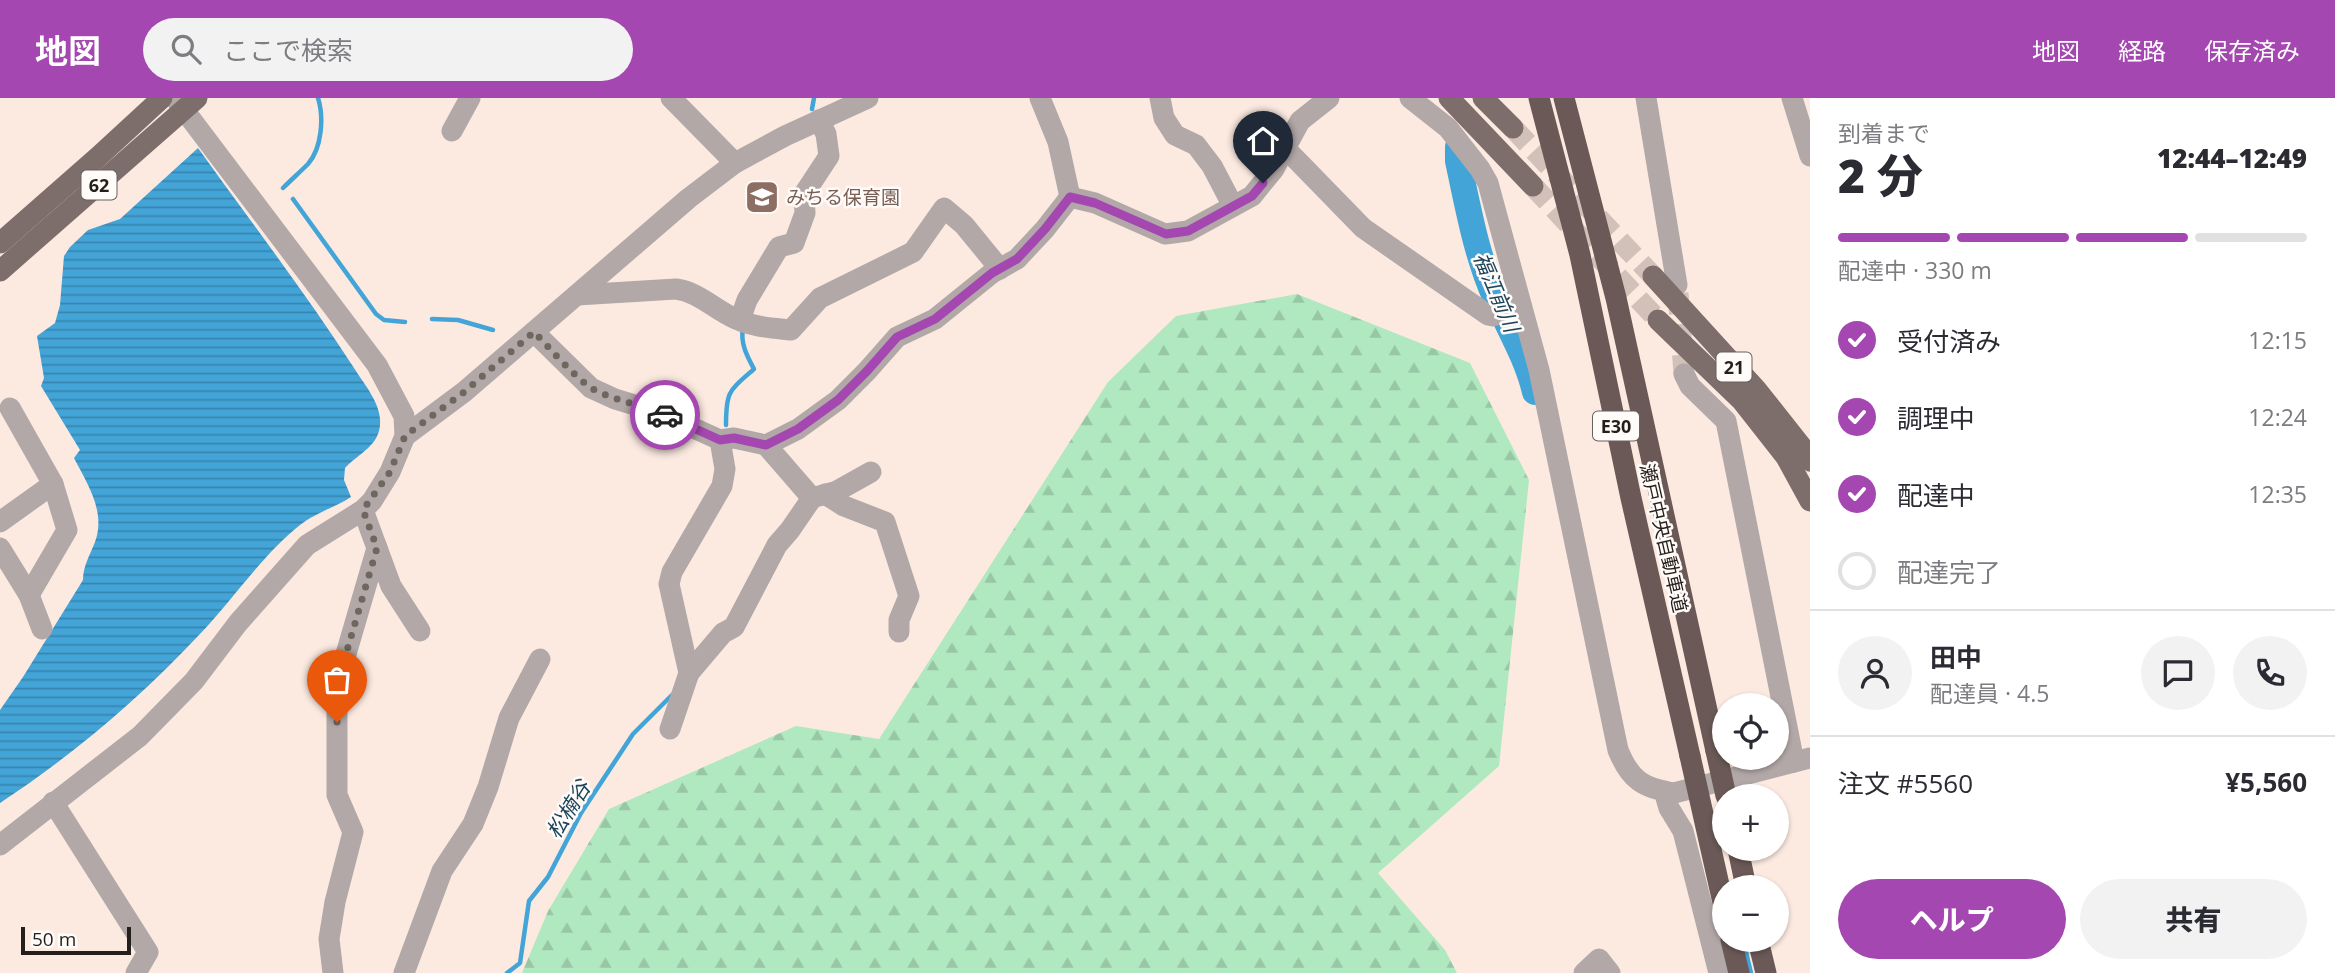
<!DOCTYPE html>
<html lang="ja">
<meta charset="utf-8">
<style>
:root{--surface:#fff;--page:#f2f2f3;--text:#2b2b33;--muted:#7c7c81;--line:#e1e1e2;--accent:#a447b0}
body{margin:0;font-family:"Open Sans","Noto Sans JP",sans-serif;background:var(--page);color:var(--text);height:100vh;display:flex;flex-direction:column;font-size:26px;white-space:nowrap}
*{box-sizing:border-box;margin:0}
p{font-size:23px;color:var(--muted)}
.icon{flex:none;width:38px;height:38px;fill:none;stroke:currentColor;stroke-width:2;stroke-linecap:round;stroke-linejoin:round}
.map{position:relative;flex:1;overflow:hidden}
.details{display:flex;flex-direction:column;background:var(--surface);width:525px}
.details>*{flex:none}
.fabs{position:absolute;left:1712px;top:595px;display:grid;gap:14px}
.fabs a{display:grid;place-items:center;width:77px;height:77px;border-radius:50%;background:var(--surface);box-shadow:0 2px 5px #0004;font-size:35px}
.scale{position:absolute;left:21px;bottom:18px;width:110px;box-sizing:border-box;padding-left:7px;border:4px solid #251f1b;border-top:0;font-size:19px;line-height:24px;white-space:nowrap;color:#251f1b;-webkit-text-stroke:5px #fffbf9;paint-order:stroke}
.pin{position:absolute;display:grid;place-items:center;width:60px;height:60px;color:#fff;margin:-72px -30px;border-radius:50% 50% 50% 0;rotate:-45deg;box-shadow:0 0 7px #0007}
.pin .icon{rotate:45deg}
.courier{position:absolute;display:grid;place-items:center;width:70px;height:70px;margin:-35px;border:5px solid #a447b0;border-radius:50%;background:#fff;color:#222;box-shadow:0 2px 9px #0007}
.head em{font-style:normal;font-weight:800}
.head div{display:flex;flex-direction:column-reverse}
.head{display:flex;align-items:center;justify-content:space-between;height:119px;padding:0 28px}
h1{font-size:46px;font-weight:800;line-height:52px}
.bar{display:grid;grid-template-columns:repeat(4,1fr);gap:10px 7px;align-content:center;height:84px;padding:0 28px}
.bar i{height:9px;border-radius:5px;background:var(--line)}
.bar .selected{background:var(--accent)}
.bar p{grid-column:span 4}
.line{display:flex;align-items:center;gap:18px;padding:0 28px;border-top:2px solid var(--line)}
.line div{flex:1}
.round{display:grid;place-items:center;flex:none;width:74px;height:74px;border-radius:37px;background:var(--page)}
ol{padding:0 28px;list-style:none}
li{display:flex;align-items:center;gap:21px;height:77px}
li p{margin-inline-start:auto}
li .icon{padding:7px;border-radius:50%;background:var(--accent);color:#fff;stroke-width:4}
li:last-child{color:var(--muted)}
li i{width:38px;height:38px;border:4px solid var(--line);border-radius:50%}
.action{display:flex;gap:14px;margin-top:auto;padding:14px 28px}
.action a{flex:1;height:80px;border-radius:42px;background:var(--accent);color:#fff;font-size:28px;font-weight:800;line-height:80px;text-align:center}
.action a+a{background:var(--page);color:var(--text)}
header{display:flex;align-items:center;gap:42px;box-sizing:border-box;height:98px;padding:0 35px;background:var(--accent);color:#fff}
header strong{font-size:33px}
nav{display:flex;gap:38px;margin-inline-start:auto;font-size:24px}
.search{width:490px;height:63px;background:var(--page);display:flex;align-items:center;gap:18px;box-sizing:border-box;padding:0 24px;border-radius:38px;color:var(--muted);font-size:26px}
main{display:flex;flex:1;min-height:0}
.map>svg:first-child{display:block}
</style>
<header>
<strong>地図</strong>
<div class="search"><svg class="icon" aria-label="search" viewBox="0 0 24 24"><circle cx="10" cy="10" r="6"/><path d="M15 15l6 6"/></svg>ここで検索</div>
<nav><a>地図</a><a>経路</a><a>保存済み</a></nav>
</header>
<main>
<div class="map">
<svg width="1810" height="875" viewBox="0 0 1810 875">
<defs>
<pattern id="forest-firs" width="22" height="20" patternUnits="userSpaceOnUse" patternTransform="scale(1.75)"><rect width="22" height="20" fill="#b0e8c0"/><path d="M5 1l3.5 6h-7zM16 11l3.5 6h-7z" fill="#97c7a4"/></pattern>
<pattern id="water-rules" width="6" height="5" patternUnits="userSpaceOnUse" patternTransform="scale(1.75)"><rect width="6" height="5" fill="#43a4d8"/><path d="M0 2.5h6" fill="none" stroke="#3885ae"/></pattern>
</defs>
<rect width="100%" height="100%" fill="#fceae1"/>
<path fill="url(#forest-firs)" d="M 1297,196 L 1470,265 L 1529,382 L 1499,668 L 1378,775 L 1445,852 L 1457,875 L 522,875 L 548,813 L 609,711 L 796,628 L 879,641 L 1108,284 L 1176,218 Z"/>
<path fill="url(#water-rules)" d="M 198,50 C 251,124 307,197 356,273 C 365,287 379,304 380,321 C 382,347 360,354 345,370 L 344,382 L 351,399 C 334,410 315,415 300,427 C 263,456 232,503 199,537 C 139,601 73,657 0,705 L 0,612 L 23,579 L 83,482 C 83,468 90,457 95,444 C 106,414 88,387 74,360 L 80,352 L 41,288 L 44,280 L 37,238 L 55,225 L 60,207 L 64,158 L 70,149 L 88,132 L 120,121 Z"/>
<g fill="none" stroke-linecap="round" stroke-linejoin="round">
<g stroke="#43a4d8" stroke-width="4.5">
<path d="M 812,11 L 814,0"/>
<path d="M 283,90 C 291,82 300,74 308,66 C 322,50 324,19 318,0"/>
<path d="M 293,101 L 376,216 L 384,222 L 405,224"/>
<path d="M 432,221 L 458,222 L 493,232"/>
<path d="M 726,327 C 726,293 729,293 754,271 C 747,258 740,245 743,230"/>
<path d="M 1743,842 L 1751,875"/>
<path d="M 507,875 L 520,865 L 529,803 L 548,779 L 581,715 L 633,636 L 672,597"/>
</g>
<path stroke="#43a4d8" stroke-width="26" d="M 1458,49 L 1458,63 C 1468,109 1476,156 1495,199 C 1509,231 1527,260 1535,294"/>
<path stroke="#d1c1b9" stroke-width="21" stroke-dasharray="21 10" stroke-linecap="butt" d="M 1678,195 L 1684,276"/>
<g stroke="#d1c1b9" stroke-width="21" stroke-dasharray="21 10" stroke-linecap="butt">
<path d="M 1513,30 L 1653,178"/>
<path d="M 1533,88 L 1658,222"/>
</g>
<g stroke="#b1a8a7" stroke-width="21">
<path d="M 671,0 L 735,65"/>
<path d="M 1040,0 L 1058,44 L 1070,99"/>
<path d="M 1160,0 L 1164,20 L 1175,37 L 1196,47 L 1212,68 L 1233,108"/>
<path d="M 1410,0 L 1448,30 L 1480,71 L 1488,85 L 1539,272 L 1618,652 C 1630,682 1643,690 1674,695 L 1810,660"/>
<path d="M 1646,0 L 1677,187"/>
<path d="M 1792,0 L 1810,58"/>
<path d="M 452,33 L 470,0"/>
<path d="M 1286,51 L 1363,130 L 1488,217 L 1493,218 L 1521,207"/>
<path d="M 1070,99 L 1095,105 L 1165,136 L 1188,133 L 1252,98 L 1274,71 L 1300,23 L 1329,0"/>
<path d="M 577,197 L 676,191 C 699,194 715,212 736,221 C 753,229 773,230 791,232 L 820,200 L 913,154 L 944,110 L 964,127 L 1000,171"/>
<path d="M 740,222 L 747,202 L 779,149 L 794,145 L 805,115 L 804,96 L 829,58 L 826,36 L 819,22"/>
<path d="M 534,234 L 591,290 L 615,301 L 658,314 L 720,342 L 734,340 L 766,347 L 798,331 L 838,302 L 867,273 L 897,239 L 935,221 L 992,175 L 1017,161 L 1045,131 L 1070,99"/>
<path d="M 1684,276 L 1690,288 L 1726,323 L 1794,664"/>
<path d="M 10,310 L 53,386 L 67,432 L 29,497"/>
<path d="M 405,338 L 464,294 L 689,100 L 735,65 L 785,38 L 868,0"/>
<path d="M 766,347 L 812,400"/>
<path d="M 825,396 L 844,408 L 885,424 L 909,498 L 899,522 L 899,534"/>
<path d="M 0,424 L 53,386"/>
<path d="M 0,450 L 29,497 L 42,531"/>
<path d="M 377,450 L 391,488 L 420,533"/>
<path d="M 689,575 L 723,535 L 734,529 L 777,447 L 790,432 L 812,400 L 837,393 L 871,374"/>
<path d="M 670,631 L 689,575 L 669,486 L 672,474 L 722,388 L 725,371 L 720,342"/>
<path d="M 1664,693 L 1669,710 L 1683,733 L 1719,875"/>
<path d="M 53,704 L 148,854 L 136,875"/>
<path d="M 0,747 L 140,638 L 194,583 L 238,525 L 307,447 L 363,412 L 372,403 L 390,374 L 405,338 L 404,318 L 377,267 L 175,0"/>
<path d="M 333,875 L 329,841 L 335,804 L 353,734 L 337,697 L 337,600 L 346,556 L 377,450 L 363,412"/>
<path d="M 404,875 L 442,773 L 473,726 L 488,689 L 509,620 L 540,561"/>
<path d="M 1584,875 L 1599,861 L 1610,875"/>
</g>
<g stroke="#7d6d6b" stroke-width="21">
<path d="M 1449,0 L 1533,88"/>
<path d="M 1483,0 L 1513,30"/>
<path d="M 0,145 L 98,59 L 162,0"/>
<path d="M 0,173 L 197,0"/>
<path d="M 1653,178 L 1756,291 L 1802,349 L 1810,363"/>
<path d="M 1658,222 L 1742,303 L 1786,359 L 1810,403"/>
</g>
<g stroke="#6a5956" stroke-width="21">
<path d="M 1539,0 L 1580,157 L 1631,400 L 1690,658"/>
<path d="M 1564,0 L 1616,200 L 1716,653"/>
<path d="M 1738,751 L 1746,789"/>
<path d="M 1731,842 L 1739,875"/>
<path d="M 1758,842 L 1766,875"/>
</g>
<g stroke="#6a5956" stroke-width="21">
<path d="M 1716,653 L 1726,698"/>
<path d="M 1690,658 L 1724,809"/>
</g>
</g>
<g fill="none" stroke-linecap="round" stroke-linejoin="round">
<path stroke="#706660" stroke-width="7" stroke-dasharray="0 12.6" d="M 337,624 L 337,600 L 346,556 L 377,450 L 363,412 L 390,374 L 405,338 L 464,294 L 534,234 C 548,248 577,282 593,291 C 616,303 642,307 665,317"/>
<path stroke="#a447b0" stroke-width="9" d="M 665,317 L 720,342 L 734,340 L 766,347 L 798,331 L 838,302 L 867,273 L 897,239 L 935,221 L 992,175 L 1017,161 L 1045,131 L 1070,99 L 1095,105 L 1166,136 L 1188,133 L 1252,98 L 1263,85"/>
</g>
<defs>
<g id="school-square" transform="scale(1.75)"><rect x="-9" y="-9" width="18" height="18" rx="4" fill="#8d6e63" stroke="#fffbf9"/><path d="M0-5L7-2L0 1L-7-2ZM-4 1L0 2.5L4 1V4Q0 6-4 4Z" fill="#fff"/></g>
</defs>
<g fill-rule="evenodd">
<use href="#school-square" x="762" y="99"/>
</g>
<g text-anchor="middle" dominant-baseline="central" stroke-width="5" stroke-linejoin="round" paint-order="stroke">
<g fill="#fffbf9" stroke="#66615e" stroke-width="2">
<rect x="81.5" y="72.5" width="35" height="29" rx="5"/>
<rect x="1716.5" y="254.5" width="35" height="29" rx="5"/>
<rect x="1593" y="313.5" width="46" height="29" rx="5"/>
</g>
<g font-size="18" font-weight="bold" fill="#251f1b">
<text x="99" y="87">62</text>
<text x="1734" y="269">21</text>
<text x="1616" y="328">E30</text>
</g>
<g font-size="19" fill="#785e54" stroke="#fffbf9" text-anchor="start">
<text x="786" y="99">みちる保育園</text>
</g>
<g font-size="19" fill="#251f1b" stroke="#fffbf9">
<text transform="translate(1664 440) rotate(77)">瀬戸中央自動車道</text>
</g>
<g font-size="21" font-style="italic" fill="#1c455b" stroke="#fffbf9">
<text transform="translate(1497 194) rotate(67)">福江前川</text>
<text transform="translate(568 711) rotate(-58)">松楠谷</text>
</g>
</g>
</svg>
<div class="fabs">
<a><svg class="icon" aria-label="locate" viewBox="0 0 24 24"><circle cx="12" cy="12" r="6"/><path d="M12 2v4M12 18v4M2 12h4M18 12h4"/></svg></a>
<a>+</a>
<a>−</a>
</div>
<div class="scale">50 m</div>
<div class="pin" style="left:337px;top:624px;background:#ea580c"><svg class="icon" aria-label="bag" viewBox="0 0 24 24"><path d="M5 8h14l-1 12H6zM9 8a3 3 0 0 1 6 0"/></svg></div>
<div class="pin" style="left:1263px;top:85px;background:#1f2937"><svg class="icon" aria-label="home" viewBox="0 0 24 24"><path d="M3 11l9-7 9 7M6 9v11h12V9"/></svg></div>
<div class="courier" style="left:665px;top:317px"><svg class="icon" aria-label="car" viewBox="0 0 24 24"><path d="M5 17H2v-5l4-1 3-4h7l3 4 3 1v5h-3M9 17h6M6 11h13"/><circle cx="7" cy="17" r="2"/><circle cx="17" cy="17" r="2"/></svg></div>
</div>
<section class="details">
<div class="head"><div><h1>2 分</h1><p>到着まで</p></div><em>12:44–12:49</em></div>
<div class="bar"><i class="selected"></i><i class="selected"></i><i class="selected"></i><i></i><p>配達中 · 330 m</p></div>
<ol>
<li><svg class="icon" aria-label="check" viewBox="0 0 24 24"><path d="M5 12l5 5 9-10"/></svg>受付済み<p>12:15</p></li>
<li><svg class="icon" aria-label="check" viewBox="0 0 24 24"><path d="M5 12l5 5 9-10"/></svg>調理中<p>12:24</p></li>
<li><svg class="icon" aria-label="check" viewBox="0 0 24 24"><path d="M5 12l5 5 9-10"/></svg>配達中<p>12:35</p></li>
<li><i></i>配達完了</li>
</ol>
<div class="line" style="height:126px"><a class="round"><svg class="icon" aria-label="person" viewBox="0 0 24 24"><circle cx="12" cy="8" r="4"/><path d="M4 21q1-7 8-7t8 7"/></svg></a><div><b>田中</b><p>配達員 · 4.5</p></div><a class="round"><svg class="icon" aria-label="chat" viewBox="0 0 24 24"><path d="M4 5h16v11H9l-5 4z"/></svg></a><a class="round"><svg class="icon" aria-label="phone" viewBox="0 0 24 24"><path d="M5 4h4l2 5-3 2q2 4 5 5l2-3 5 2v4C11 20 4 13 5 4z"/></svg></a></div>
<div class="line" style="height:91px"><div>注文 #5560</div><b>¥5,560</b></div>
<div class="action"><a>ヘルプ</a><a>共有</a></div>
</section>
</main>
